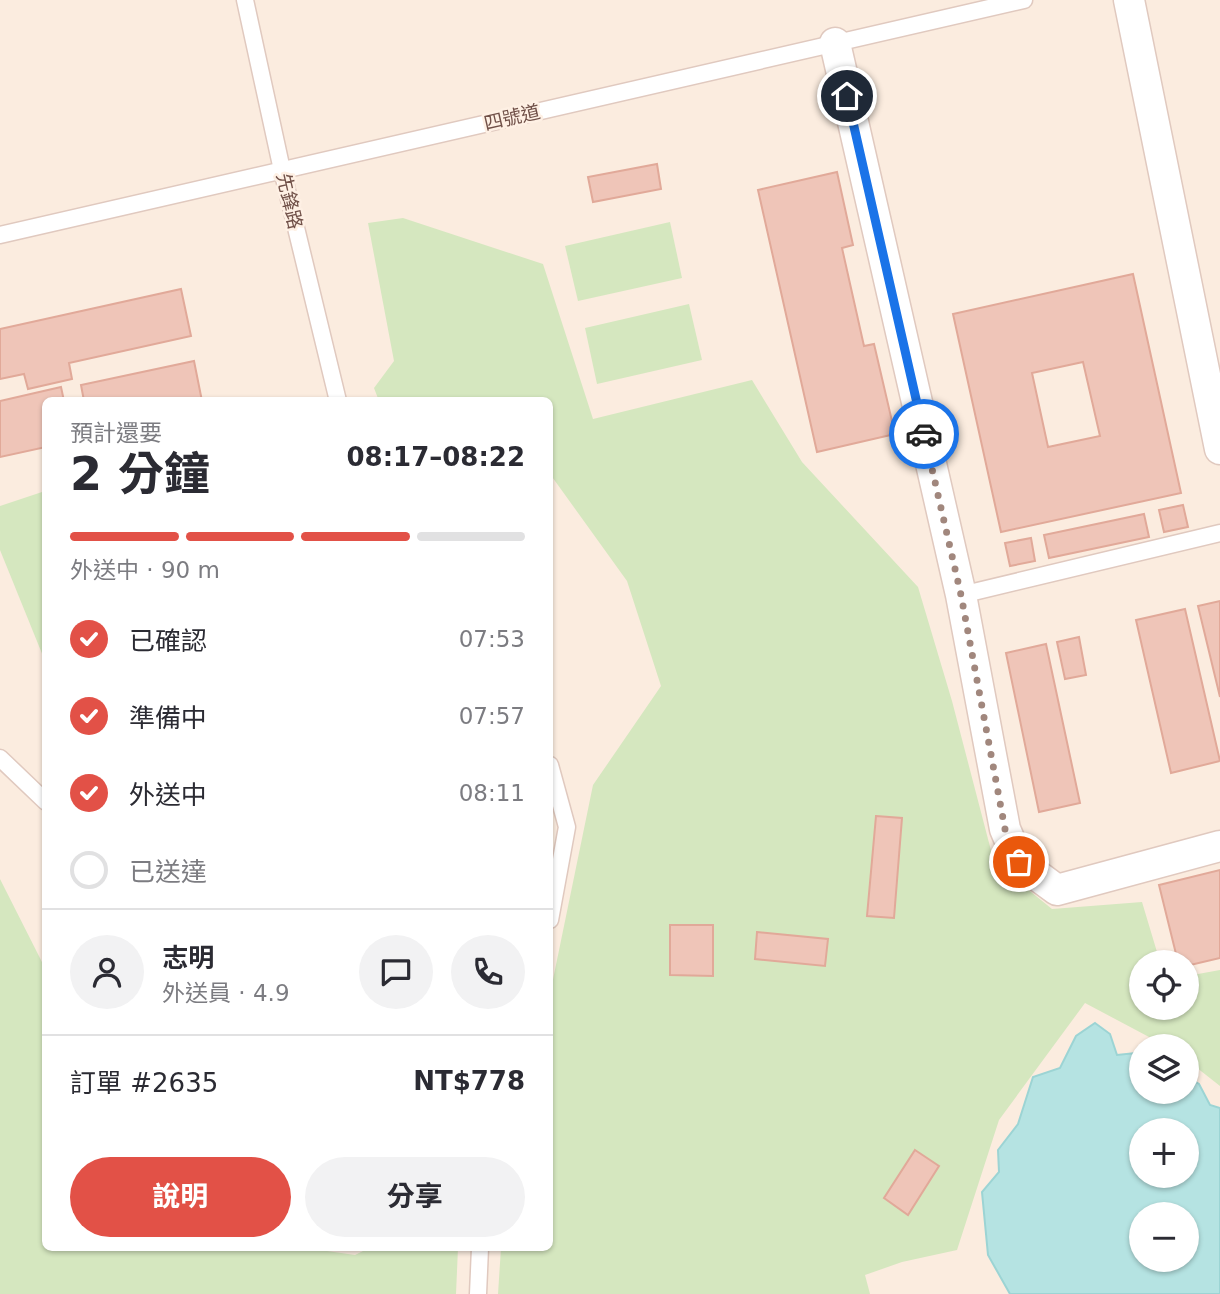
<!DOCTYPE html>
<html lang="zh-TW">
<meta charset="utf-8">
<style>
:root{--surface:#fff;--page:#f2f2f3;--text:#2b2b33;--muted:#7c7c81;--line:#e1e1e2;--accent:#e25147}
body{margin:0;font-family:"DejaVu Sans","Noto Sans TC",sans-serif;background:var(--page);color:var(--text);height:100vh;display:flex;flex-direction:column;font-size:26px;white-space:nowrap}
*{box-sizing:border-box;margin:0}
p{font-size:23px;color:var(--muted)}
.icon{flex:none;width:38px;height:38px;fill:none;stroke:currentColor;stroke-width:2;stroke-linecap:round;stroke-linejoin:round}
.map{position:relative;flex:1;overflow:hidden}
.sheet{position:absolute;left:42px;top:397px;width:511px;height:854px;display:flex;flex-direction:column;background:var(--surface);border-radius:10px;box-shadow:0 2px 5px #0004}
.sheet>*{flex:none}
.controls{position:absolute;left:1129px;top:950px;display:grid;gap:14px}
.controls a{display:grid;place-items:center;width:70px;height:70px;border-radius:50%;background:var(--surface);box-shadow:0 2px 5px #0004;font-size:35px}
.pin{position:absolute;display:grid;place-items:center;width:60px;height:60px;color:#fff;margin:-30px;border:4px solid #fff;border-radius:50%;box-shadow:0 2px 7px #0007}
.courier{position:absolute;display:grid;place-items:center;width:70px;height:70px;margin:-35px;border:5px solid #1a73e8;border-radius:50%;background:#fff;color:#222;box-shadow:0 2px 9px #0007}
.head em{font-style:normal;font-weight:700}
.head div{display:flex;flex-direction:column-reverse}
.head{display:flex;align-items:center;justify-content:space-between;height:119px;padding:0 28px}
h1{font-size:46px;font-weight:700;line-height:52px}
.bar{display:grid;grid-template-columns:repeat(4,1fr);gap:10px 7px;align-content:center;height:84px;padding:0 28px}
.bar i{height:9px;border-radius:5px;background:var(--line)}
.bar .selected{background:var(--accent)}
.bar p{grid-column:span 4}
.line{display:flex;align-items:center;gap:18px;padding:0 28px;border-top:2px solid var(--line)}
.line div{flex:1}
.round{display:grid;place-items:center;flex:none;width:74px;height:74px;border-radius:37px;background:var(--page)}
ol{padding:0 28px;list-style:none}
li{display:flex;align-items:center;gap:21px;height:77px}
li p{margin-inline-start:auto}
li .icon{padding:7px;border-radius:50%;background:var(--accent);color:#fff;stroke-width:4}
li:last-child{color:var(--muted)}
li i{width:38px;height:38px;border:4px solid var(--line);border-radius:50%}
.action{display:flex;gap:14px;margin-top:auto;padding:14px 28px}
.action a{flex:1;height:80px;border-radius:42px;background:var(--accent);color:#fff;font-size:28px;font-weight:700;line-height:80px;text-align:center}
.action a+a{background:var(--page);color:var(--text)}
.map>svg:first-child{display:block}
</style>
<div class="map">
<svg width="1220" height="1294" viewBox="0 0 1220 1294">
<rect width="100%" height="100%" fill="#fbecdf"/>
<g fill="#d5e7bf">
<path d="M 403,218 L 543,264 L 593,419 L 752,380 L 802,462 L 918,587 L 952,701 L 994,862 L 1052,909 L 1142,902 L 1160,962 L 1141,962 L 1141,1008 L 1186,1008 L 1187,976 L 1220,970 L 1220,1086 L 1187,1060 L 1186,1046 L 1166,1046 L 1085,1003 L 999,1120 L 957,1250 L 902,1262 L 865,1275 L 870,1294 L 498,1294 L 501,1248 L 550,1248 L 550,994 L 593,785 L 661,686 L 627,581 L 550,474 L 550,401 L 379,401 L 374,388 L 394,361 L 368,223 Z"/>
<path d="M 670,222 L 682,278 L 578,301 L 565,246 Z"/>
<path d="M 689,304 L 702,360 L 597,384 L 585,328 Z"/>
<path d="M 45,491 L 46,491 L 45,661 L 0,550 L 0,506 Z"/>
<path d="M 0,879 L 45,968 L 46,1248 L 306,1248 L 355,1255 L 369,1248 L 458,1248 L 456,1294 L 0,1294 Z"/>
</g>
<path fill="#b5e3e2" stroke="#9cd4d4" stroke-width="2" fill-rule="evenodd" d="M 1095,1023 L 1110,1034 L 1117,1055 L 1136,1053 L 1141,1050 L 1141,1092 L 1186,1092 L 1187,1077 L 1199,1084 L 1210,1105 L 1220,1108 L 1220,1294 L 1010,1294 L 988,1255 L 982,1192 L 999,1172 L 998,1150 L 1018,1124 L 1033,1077 L 1060,1068 L 1076,1036 ZM 1141,1130 L 1186,1130 L 1186,1176 L 1141,1176 ZM 1141,1214 L 1186,1214 L 1186,1260 L 1141,1260 Z"/>
<g fill="#efc5b8" stroke="#e1a999" stroke-width="2" fill-rule="evenodd">
<path d="M 657,164 L 661,189 L 593,202 L 588,177 Z"/>
<path d="M 837,172 L 853,245 L 842,248 L 864,346 L 874,344 L 895,434 L 817,452 L 758,190 Z"/>
<path d="M 1133,274 L 1181,493 L 1001,532 L 953,314 ZM 1083,362 L 1100,436 L 1048,447 L 1032,373 Z"/>
<path d="M 181,289 L 191,336 L 69,363 L 72,379 L 28,389 L 24,374 L 0,379 L 0,329 Z"/>
<path d="M 194,361 L 202,401 L 84,401 L 81,385 Z"/>
<path d="M 61,387 L 64,401 L 46,401 L 46,447 L 0,457 L 0,401 Z"/>
<path d="M 1183,505 L 1188,527 L 1164,532 L 1159,510 Z"/>
<path d="M 1144,514 L 1149,537 L 1049,558 L 1044,535 Z"/>
<path d="M 1031,538 L 1035,561 L 1010,566 L 1005,543 Z"/>
<path d="M 1220,601 L 1220,697 L 1198,606 Z"/>
<path d="M 1185,609 L 1220,761 L 1171,773 L 1136,620 Z"/>
<path d="M 1079,637 L 1086,675 L 1065,679 L 1057,642 Z"/>
<path d="M 1046,644 L 1080,803 L 1039,812 L 1006,653 Z"/>
<path d="M 876,816 L 902,818 L 894,918 L 867,916 Z"/>
<path d="M 1220,870 L 1220,958 L 1186,966 L 1186,962 L 1178,962 L 1159,885 Z"/>
<path d="M 670,925 L 713,925 L 713,976 L 670,975 Z"/>
<path d="M 757,932 L 828,939 L 825,966 L 755,959 Z"/>
<path d="M 915,1150 L 939,1166 L 908,1215 L 884,1198 Z"/>
</g>
<g fill="none" stroke-linecap="round" stroke-linejoin="round">
<g stroke="#e0c9bf" stroke-width="19">
<g id="lane">
<path d="M 245,0 L 282,170 L 338,401"/>
<path d="M 0,235 L 1024,0"/>
<path d="M 961,595 L 1220,533"/>
<path d="M 0,758 L 46,802"/>
<path d="M 550,765 L 567,827 L 550,920"/>
<path d="M 478,1294 L 480,1248"/>
</g>
</g>
<g stroke="#e0c9bf" stroke-width="33">
<g id="street">
<path d="M 1129,0 L 1220,449"/>
<path d="M 835,43 L 961,595 L 1005,829 L 1019,862 L 1057,890 L 1220,846"/>
</g>
</g>
<use href="#lane" stroke="#fff" stroke-width="16"/>
<use href="#street" stroke="#fff" stroke-width="30"/>
</g>
<g fill="none" stroke-linecap="round" stroke-linejoin="round">
<path stroke="#a1877d" stroke-width="7" stroke-dasharray="0 12.6" d="M 924,434 L 961,595 L 1005,829 L 1019,862"/>
<path stroke="#1a73e8" stroke-width="9" d="M 847,96 L 924,434"/>
</g>
<g text-anchor="middle" dominant-baseline="central" stroke-width="5" stroke-linejoin="round" paint-order="stroke">
<g font-size="19" fill="#705048" stroke="#fef0e4">
<text transform="translate(512 117) rotate(-13)">四號道</text>
<text transform="translate(290 201) rotate(77)">先鋒路</text>
</g>
</g>
</svg>
<div class="controls">
<a><svg class="icon" aria-label="locate" viewBox="0 0 24 24"><circle cx="12" cy="12" r="6"/><path d="M12 2v4M12 18v4M2 12h4M18 12h4"/></svg></a>
<a><svg class="icon" aria-label="layers" viewBox="0 0 24 24"><path d="M12 4l9 5-9 5-9-5zM3 14l9 5 9-5"/></svg></a>
<a>+</a>
<a>−</a>
</div>
<div class="pin" style="left:1019px;top:862px;background:#ea580c"><svg class="icon" aria-label="bag" viewBox="0 0 24 24"><path d="M5 8h14l-1 12H6zM9 8a3 3 0 0 1 6 0"/></svg></div>
<div class="pin" style="left:847px;top:96px;background:#1f2937"><svg class="icon" aria-label="home" viewBox="0 0 24 24"><path d="M3 11l9-7 9 7M6 9v11h12V9"/></svg></div>
<div class="courier" style="left:924px;top:434px"><svg class="icon" aria-label="car" viewBox="0 0 24 24"><path d="M5 17H2v-5l4-1 3-4h7l3 4 3 1v5h-3M9 17h6M6 11h13"/><circle cx="7" cy="17" r="2"/><circle cx="17" cy="17" r="2"/></svg></div>
<section class="sheet">
<div class="head"><div><h1>2 分鐘</h1><p>預計還要</p></div><em>08:17–08:22</em></div>
<div class="bar"><i class="selected"></i><i class="selected"></i><i class="selected"></i><i></i><p>外送中 · 90 m</p></div>
<ol>
<li><svg class="icon" aria-label="check" viewBox="0 0 24 24"><path d="M5 12l5 5 9-10"/></svg>已確認<p>07:53</p></li>
<li><svg class="icon" aria-label="check" viewBox="0 0 24 24"><path d="M5 12l5 5 9-10"/></svg>準備中<p>07:57</p></li>
<li><svg class="icon" aria-label="check" viewBox="0 0 24 24"><path d="M5 12l5 5 9-10"/></svg>外送中<p>08:11</p></li>
<li><i></i>已送達</li>
</ol>
<div class="line" style="height:126px"><a class="round"><svg class="icon" aria-label="person" viewBox="0 0 24 24"><circle cx="12" cy="8" r="4"/><path d="M4 21q1-7 8-7t8 7"/></svg></a><div><b>志明</b><p>外送員 · 4.9</p></div><a class="round"><svg class="icon" aria-label="chat" viewBox="0 0 24 24"><path d="M4 5h16v11H9l-5 4z"/></svg></a><a class="round"><svg class="icon" aria-label="phone" viewBox="0 0 24 24"><path d="M5 4h4l2 5-3 2q2 4 5 5l2-3 5 2v4C11 20 4 13 5 4z"/></svg></a></div>
<div class="line" style="height:91px"><div>訂單 #2635</div><b>NT$778</b></div>
<div class="action"><a>說明</a><a>分享</a></div>
</section>
</div>
